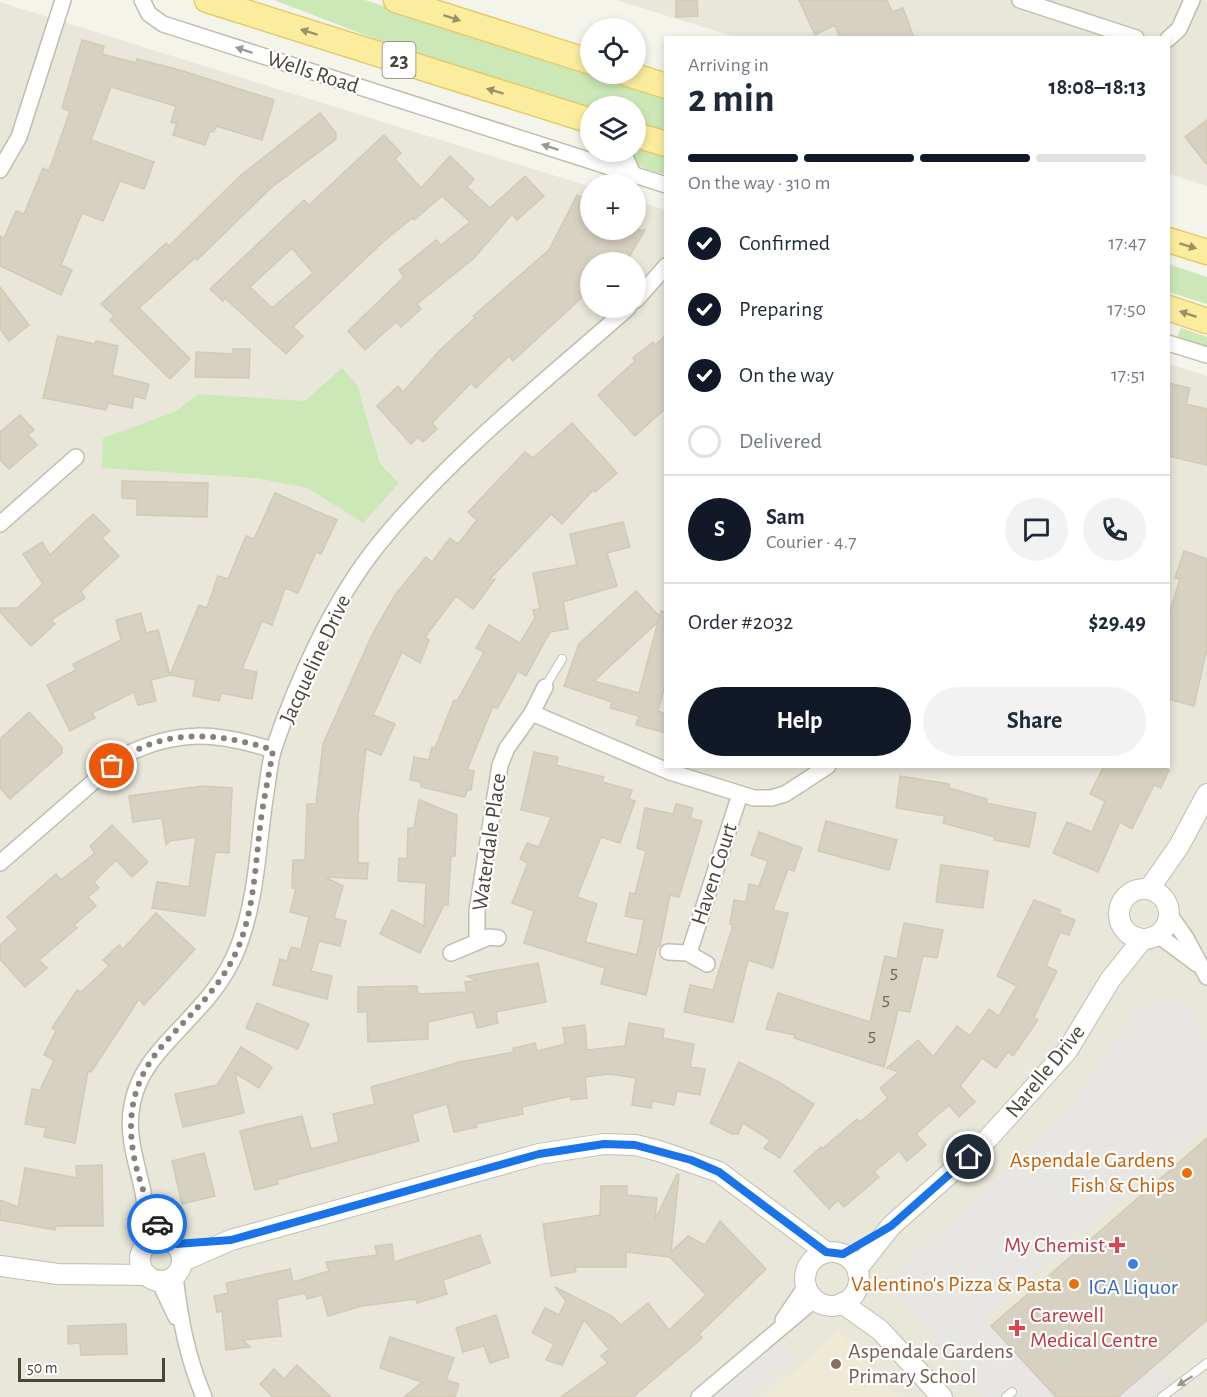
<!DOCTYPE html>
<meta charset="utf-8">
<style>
:root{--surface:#fff;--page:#f2f2f3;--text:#1f2937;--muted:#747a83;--line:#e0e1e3;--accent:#111827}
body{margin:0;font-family:"Alegreya Sans",sans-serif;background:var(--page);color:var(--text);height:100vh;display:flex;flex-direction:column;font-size:22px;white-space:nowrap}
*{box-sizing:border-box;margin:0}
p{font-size:20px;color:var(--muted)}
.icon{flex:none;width:33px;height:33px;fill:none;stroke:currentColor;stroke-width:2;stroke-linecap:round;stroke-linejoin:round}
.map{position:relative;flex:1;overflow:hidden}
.sheet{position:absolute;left:664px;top:36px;width:506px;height:732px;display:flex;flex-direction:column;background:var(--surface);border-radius:0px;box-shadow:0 3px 9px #0003}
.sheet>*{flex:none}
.controls{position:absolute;left:580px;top:18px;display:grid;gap:12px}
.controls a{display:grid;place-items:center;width:66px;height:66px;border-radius:50%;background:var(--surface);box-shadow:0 3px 9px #0003;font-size:30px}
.scale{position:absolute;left:18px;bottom:15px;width:147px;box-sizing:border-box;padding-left:6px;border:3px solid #4a4539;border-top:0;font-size:16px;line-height:21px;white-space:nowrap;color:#4a4539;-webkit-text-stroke:4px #fff;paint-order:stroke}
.pin{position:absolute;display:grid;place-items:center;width:51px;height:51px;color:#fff;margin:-26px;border:3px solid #fff;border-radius:50%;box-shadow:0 2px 6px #0007}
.courier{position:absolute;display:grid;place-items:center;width:60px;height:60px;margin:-30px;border:4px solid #1a73e8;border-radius:50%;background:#fff;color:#222;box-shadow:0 2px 8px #0007}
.headline em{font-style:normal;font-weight:700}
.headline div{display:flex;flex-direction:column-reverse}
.headline{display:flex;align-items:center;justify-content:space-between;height:102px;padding:0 24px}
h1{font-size:39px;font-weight:700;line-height:45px}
.bar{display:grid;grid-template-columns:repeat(4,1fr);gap:9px 6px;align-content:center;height:72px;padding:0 24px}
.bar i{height:8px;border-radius:4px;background:var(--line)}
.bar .current{background:var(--accent)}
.bar p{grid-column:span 4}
.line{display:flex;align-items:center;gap:15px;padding:0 24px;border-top:2px solid var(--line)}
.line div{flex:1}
.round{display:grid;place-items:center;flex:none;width:63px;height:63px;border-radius:32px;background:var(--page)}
ol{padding:0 24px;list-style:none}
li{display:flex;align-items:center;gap:18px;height:66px}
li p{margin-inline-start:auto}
li .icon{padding:6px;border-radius:50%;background:var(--accent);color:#fff;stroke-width:4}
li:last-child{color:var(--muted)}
li i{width:33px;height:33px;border:3px solid var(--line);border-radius:50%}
.button{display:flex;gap:12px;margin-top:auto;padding:12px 24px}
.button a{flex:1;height:69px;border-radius:36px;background:var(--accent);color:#fff;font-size:24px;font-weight:700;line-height:69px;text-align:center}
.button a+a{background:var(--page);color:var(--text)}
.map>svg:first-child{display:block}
</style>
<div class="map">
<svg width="1207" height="1397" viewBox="0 0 1207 1397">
<rect width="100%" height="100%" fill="#f5f4eb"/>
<g fill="#e9e6da" fill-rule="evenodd">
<path d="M 616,0 L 1207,0 L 1207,186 L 1169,174 L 1168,38 L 735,37 Z"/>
<path d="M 0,2 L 591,187 L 591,230 L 636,230 L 636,201 L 666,210 L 666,766 L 1168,766 L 1169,364 L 1207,376 L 1207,1397 L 0,1397 ZM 591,262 L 636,262 L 636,308 L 591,308 Z"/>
</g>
<path fill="#eeead6" d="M 839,1331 L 898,1397 L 765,1397 Z"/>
<g fill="#cbe8b6">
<path d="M 274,0 L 365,0 L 666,97 L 666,135 L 636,126 L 636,106 L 591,106 L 591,112 L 396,47 Z"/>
<path d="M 636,146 L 666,155 L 666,175 C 651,170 633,169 630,152 L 636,152 Z"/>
<path d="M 1168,264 L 1207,277 L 1207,304 L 1169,292 Z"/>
<path d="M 1181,328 L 1207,337 L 1207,346 L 1177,337 Z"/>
<path d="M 342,368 L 357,385 L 380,464 L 399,483 L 363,523 L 308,488 L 256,478 L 102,468 L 103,438 L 177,411 L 198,394 L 305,401 Z"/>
</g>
<g fill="#e7e6e2">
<path d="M 1185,1002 L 1207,1043 L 1207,1123 L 982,1320 L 991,1326 L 1056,1397 L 984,1397 L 885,1281 L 1067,1113 L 1139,1007 Z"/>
<path d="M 774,1333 L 795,1357 L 749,1397 L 699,1397 Z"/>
<path d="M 1154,1366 L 1182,1397 L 1118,1397 Z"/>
</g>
<g fill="#d7d1c1" stroke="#d1cab4" stroke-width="1.5" fill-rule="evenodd">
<path d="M 676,0 L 697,0 L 698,16 L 676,17 Z"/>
<path d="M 799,0 L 887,0 L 892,12 L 903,8 L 914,38 L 840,38 L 835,25 L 815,35 Z"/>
<path d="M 82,40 L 104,46 L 102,54 L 136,63 L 137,59 L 183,71 L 274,100 L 262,140 L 216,126 L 214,132 L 210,131 L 205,145 L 173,135 L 177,124 L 171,122 L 176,106 L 111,87 L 91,140 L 154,162 L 144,189 L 120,181 L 103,221 L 82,213 L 61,265 L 72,270 L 61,295 L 0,266 L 0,236 L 4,238 L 16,211 L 24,214 L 43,168 L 49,171 L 70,111 L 62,108 Z"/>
<path d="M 320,113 L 336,133 L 336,139 L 272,187 L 197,260 L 195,258 L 139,308 L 190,359 L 170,379 L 110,320 L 114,316 L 101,304 L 166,243 L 169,246 L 240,176 Z"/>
<path d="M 1207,120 L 1207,165 L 1185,137 Z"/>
<path d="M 384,135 L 401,153 L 395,159 L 421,188 L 450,156 L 474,179 L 467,187 L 490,208 L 525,176 L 544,196 L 517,220 L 512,214 L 474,258 L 417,304 L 421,309 L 401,327 L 396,322 L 365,350 L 348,331 L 404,277 L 399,270 L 436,240 L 441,245 L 470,222 L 442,196 L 414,220 L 412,218 L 383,242 L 293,327 L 303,336 L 286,354 L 225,298 L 223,301 L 210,289 L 304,200 L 309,205 ZM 292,248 L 313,273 L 272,308 L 250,287 Z"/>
<path d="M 577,195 L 591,202 L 591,230 L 645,230 L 626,262 L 591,262 L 591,289 L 513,361 L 509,356 L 476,388 L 471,383 L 432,423 L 437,429 L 423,442 L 418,437 L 411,444 L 377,406 L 398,386 L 403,392 L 440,350 L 475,318 L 473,316 L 549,250 Z"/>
<path d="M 0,287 L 29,325 L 9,341 L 0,329 Z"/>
<path d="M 666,335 L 666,408 L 635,436 L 598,395 L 635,361 L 633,358 L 653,342 L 655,345 Z"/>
<path d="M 58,336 L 95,344 L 96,341 L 118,346 L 112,375 L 149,384 L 145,399 L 134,396 L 132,408 L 108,403 L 106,410 L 43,398 Z"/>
<path d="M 233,349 L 250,349 L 249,378 L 195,377 L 196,352 L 233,354 Z"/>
<path d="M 1168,383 L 1190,388 L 1186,404 L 1207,409 L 1207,465 L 1168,456 Z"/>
<path d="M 20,415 L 34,430 L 28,435 L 37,445 L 9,469 L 0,460 L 0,432 Z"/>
<path d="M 572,423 L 617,473 L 595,492 L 593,490 L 562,524 L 551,514 L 489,580 L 495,579 L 473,609 L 456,596 L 425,637 L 429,640 L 420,663 L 402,652 L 373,715 L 395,724 L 381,755 L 366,749 L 358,817 L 358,863 L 368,863 L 367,879 L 325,877 L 343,886 L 334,918 L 346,921 L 340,946 L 319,941 L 311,971 L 332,976 L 327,999 L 273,985 L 280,959 L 287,961 L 291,947 L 301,949 L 309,917 L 290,912 L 296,888 L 292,888 L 293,860 L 305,860 L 307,804 L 316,804 L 323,744 L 372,635 L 395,595 L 426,557 L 432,562 L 450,538 L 458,544 L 477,520 L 468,512 L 505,473 L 525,452 L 533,458 Z"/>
<path d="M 122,481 L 208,483 L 207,517 L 137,515 L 137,499 L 122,498 Z"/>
<path d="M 275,493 L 337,520 L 321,554 L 316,552 L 298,593 L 285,588 L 272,625 L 262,621 L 242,669 L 257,672 L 252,699 L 221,693 L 219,701 L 193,696 L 196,680 L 170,675 L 199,605 L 207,608 L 218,576 L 228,579 L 246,536 L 254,539 Z"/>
<path d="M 93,514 L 110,531 L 102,538 L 119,556 L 81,591 L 85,598 L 51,620 L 55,624 L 31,646 L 0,612 L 0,608 L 17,608 L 43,584 L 23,554 L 42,542 L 50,555 Z"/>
<path d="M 623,522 L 630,547 L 607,553 L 617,586 L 563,602 L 568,629 L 550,632 L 526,676 L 518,671 L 497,709 L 493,706 L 467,770 L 474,771 L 471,790 L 467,790 L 465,797 L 421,787 L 421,782 L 410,780 L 414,757 L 429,760 L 432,747 L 435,748 L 454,700 L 457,701 L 484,652 L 476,648 L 489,625 L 520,643 L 535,618 L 533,610 L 540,609 L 533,573 L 577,565 L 570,534 Z"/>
<path d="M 1184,551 L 1207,559 L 1207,648 L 1194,706 L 1168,699 L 1168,617 L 1180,579 L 1175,578 Z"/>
<path d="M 636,591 L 660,617 L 661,611 L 666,612 L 666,681 L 658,711 L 666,714 L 666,733 L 636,725 L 639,716 L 610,708 L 612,702 L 564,686 L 579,644 ZM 658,622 L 639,693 L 594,681 Z"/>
<path d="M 141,613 L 146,633 L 158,630 L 170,675 L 151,680 L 156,701 L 138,705 L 134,692 L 92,713 L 95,718 L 70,731 L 47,685 L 76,670 L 73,664 L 121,640 L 116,620 Z"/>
<path d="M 29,712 L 62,747 L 62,753 L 10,799 L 0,788 L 0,739 Z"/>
<path d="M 534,752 L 558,757 L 556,765 L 604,777 L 602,782 L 632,790 L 629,799 L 635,801 L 620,843 L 601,837 L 577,897 L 597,904 L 585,942 L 637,955 L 644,920 L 625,916 L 630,893 L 635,894 L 646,851 L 637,848 L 645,808 L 673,814 L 676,804 L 693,808 L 690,818 L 702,821 L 679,897 L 670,895 L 660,946 L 657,947 L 646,995 L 601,984 L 605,968 L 524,943 L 534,911 L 512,903 L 528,863 L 520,859 L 527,843 L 539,847 L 551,817 L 521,810 Z"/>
<path d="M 1104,766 L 1160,766 L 1169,770 L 1161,788 L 1154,785 L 1132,829 L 1120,822 L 1098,872 L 1053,853 L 1067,822 L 1092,832 L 1105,801 L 1090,794 Z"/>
<path d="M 900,776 L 949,784 L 949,788 L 987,799 L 986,803 L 1036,813 L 1029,847 L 994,840 L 995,837 L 943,823 L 945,816 L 896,808 Z"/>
<path d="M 203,786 L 232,788 L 229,853 L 215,852 L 205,916 L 152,908 L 157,882 L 168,883 L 171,887 L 171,884 L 189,887 L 196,837 L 170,841 L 166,845 L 162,818 L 133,822 L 129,796 Z"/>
<path d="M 419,800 L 457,815 L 455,856 L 451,856 L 448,905 L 444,905 L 420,953 L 380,934 L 392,910 L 424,926 L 426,883 L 398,881 L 399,858 L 407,859 L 408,828 L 414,828 Z"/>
<path d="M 826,821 L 897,840 L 889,870 L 818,851 Z"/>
<path d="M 112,825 L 148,862 L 132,877 L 116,860 L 94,882 L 99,888 L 88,897 L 96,906 L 74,925 L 77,928 L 39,960 L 47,968 L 25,987 L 0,959 L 0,945 L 18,929 L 7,917 L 56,874 L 61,880 L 95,853 L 90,846 Z"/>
<path d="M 759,832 L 802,848 L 794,871 L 788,869 L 773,910 L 788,913 L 773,968 L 748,960 L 733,1022 L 684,1012 L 690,985 L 713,990 L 733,925 L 730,924 L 734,900 L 746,902 L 749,884 L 759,886 L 768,861 L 751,855 Z"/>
<path d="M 941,865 L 988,871 L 983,908 L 936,902 Z"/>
<path d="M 1034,900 L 1061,910 L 1059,914 L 1075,920 L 1069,935 L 1060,932 L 1046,966 L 1057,971 L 1034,1017 L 1038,1020 L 1013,1056 L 1008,1052 L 996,1068 L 982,1058 L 960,1086 L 975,1102 L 959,1117 L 949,1105 L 916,1134 L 926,1145 L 907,1161 L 899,1151 L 874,1172 L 879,1177 L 844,1207 L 838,1200 L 829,1209 L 794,1171 L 821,1147 L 822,1149 L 857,1119 L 860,1122 L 888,1098 L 880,1088 L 899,1072 L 887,1068 L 918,1040 L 933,1057 L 957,1026 L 970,1036 L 989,1009 L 999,1016 L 1017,986 L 997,976 Z"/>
<path d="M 156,913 L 195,949 L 144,1005 L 139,999 L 91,1072 L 88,1071 L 75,1143 L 44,1137 L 46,1128 L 25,1124 L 32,1089 L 40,1090 L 54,1060 L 44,1055 L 56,1031 L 52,1028 L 77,990 L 81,992 L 109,966 L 103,960 L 119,945 L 123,949 Z"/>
<path d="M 904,923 L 943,930 L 937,958 L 923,956 L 910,1012 L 898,1010 L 884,1067 L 794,1038 L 795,1035 L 766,1029 L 778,993 L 870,1022 L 885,956 L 897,959 Z"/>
<path d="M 538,963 L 546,1002 L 496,1012 L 498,1023 L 477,1028 L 473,1012 L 428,1022 L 428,1039 L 368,1042 L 367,1012 L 358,1012 L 358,987 L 417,986 L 418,994 L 467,992 L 465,982 L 477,981 L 467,976 Z"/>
<path d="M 257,1003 L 309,1024 L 298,1049 L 246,1028 Z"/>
<path d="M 629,1023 L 664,1029 L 663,1038 L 694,1044 L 690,1067 L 705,1069 L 700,1095 L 677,1091 L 674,1105 L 652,1101 L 651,1108 L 632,1105 L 636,1078 L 610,1074 L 585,1077 L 587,1098 L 571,1100 L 571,1096 L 522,1107 L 523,1114 L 476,1124 L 477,1127 L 454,1132 L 447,1104 L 412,1114 L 419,1141 L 277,1180 L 278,1184 L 255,1190 L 240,1131 L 302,1116 L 311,1149 L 339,1142 L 333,1114 L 375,1104 L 371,1087 L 460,1062 L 514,1052 L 513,1048 L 523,1046 L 535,1043 L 537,1051 L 565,1044 L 563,1028 L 585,1025 L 587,1050 L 625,1046 Z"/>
<path d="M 241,1047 L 272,1067 L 259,1088 L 235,1073 L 244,1113 L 183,1127 L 175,1094 L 217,1085 Z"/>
<path d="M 739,1062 L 775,1080 L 814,1104 L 780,1158 L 764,1148 L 770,1140 L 743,1123 L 738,1134 L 732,1134 L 710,1123 Z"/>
<path d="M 1207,1138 L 1207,1320 L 1118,1397 L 1056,1397 L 991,1326 Z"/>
<path d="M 204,1153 L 215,1196 L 182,1204 L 172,1161 Z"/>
<path d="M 102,1165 L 103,1226 L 56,1226 L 55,1230 L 0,1220 L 0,1200 L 18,1207 L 25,1168 L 77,1178 L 76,1166 Z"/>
<path d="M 677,1174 L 679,1175 L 671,1252 L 688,1236 L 705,1245 L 720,1221 L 766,1269 L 699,1334 L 702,1338 L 633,1397 L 561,1397 L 608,1363 L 601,1356 L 609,1349 L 584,1320 L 562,1365 L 546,1360 L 554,1344 L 532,1333 L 545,1308 L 559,1315 L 566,1301 L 555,1287 L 612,1316 L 621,1325 L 648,1303 L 669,1330 L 706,1295 L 670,1257 L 626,1252 L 626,1267 L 575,1267 L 576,1272 L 551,1276 L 543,1224 L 600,1215 L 601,1186 L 627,1186 L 627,1195 L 657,1198 L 655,1220 Z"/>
<path d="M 480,1235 L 490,1263 L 443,1280 L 447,1294 L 417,1303 L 416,1299 L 362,1306 L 328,1316 L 322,1295 L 307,1299 L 305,1293 L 277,1299 L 281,1336 L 243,1340 L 250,1347 L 226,1350 L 222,1311 L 217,1312 L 214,1296 L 228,1293 L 226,1283 L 290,1269 L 293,1282 L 329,1271 L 326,1262 L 377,1255 L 375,1246 L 392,1244 L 394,1262 Z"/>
<path d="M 496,1315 L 509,1357 L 490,1363 L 484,1346 L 463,1352 L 456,1328 Z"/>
<path d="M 126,1324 L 127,1354 L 81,1355 L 80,1343 L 68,1344 L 68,1326 Z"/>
<path d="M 390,1337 L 454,1358 L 446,1380 L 459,1384 L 455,1397 L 404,1397 L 422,1382 L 380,1368 Z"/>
<path d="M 297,1365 L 331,1397 L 273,1397 L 260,1384 L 274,1369 L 284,1379 Z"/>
</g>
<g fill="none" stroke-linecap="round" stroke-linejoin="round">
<g stroke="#c1bdae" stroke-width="10">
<g id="service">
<path d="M 545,687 L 562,659"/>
<path d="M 1006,1397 L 1012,1392"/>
<path d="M 1162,1397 L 1207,1363"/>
</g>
</g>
<g stroke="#c1bdae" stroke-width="18">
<g id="minor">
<path d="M 142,0 L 149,14 L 163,24 L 666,185"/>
<path d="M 1020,0 L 1136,38"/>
<path d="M 1168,39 L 1179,29 L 1192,0"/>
<path d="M 623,152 L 633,174"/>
<path d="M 0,170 L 19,137 L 63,0"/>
<path d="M 636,300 L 666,266"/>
<path d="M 1168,343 L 1207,355"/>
<path d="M 0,524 L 76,457"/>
<path d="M 532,713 L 545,687"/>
<path d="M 0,863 L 123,756 C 178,729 216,732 273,750"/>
<path d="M 1169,914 L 1186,938 L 1207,977"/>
<path d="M 1158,935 L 1197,964"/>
<path d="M 477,941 L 477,911 L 500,765 L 507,748 L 532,713 L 670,772 L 754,798 L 771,798 L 785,794 L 828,766"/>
<path d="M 668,952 L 688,953 L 707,964"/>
<path d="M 451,953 L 489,937 L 498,938"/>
<path d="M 689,953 L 740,794"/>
<path d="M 150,1208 L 164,1238"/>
<path d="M 149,1242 C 147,1226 146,1209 143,1192 C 137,1163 126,1135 132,1105 C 139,1064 172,1039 197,1010 C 215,991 230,969 239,945 C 258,894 258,839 267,786 C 269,774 270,760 274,748 C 297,680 333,601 378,545 C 450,456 542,384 628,308"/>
<path d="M 175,1276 C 180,1319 187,1357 204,1397"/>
<path d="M 159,1281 L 176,1317"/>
<path d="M 783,1320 L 806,1286"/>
<path d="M 699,1397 L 815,1299"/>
</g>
</g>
<g stroke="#c1bdae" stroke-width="22">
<g id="tertiary">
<circle cx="1144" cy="914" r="25"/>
<path d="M 1149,889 L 1179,846 L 1207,794"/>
<circle cx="161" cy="1260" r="21"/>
<circle cx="832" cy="1279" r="27"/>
<path d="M 183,1261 L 231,1240 L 539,1154 L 604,1144 L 635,1145 L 659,1151 L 719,1172 L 826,1252"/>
<path d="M 0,1266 L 58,1274 L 147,1275"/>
<path d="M 857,1269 L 891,1226 L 984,1143 L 1067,1051 L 1110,980 L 1142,940"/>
<path d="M 842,1303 L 880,1330 L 942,1397"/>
</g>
</g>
<g stroke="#e1cd6d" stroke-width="27">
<g id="primary">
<path d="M 207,0 L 591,121"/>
<path d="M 396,0 L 591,62"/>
<path d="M 628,74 L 666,86"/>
<path d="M 636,135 L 666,144"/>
<path d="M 1168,240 L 1207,252"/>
<path d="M 1168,308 L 1207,321"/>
</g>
</g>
<use href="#service" stroke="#fff" stroke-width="8"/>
<use href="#minor" stroke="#fff" stroke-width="15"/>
<use href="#tertiary" stroke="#fff" stroke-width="20"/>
<use href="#primary" stroke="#fced9e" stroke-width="24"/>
</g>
<defs><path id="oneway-solid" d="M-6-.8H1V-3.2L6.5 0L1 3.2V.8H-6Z" transform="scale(1.5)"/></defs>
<g fill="#9a9166">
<use href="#oneway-solid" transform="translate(452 18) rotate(18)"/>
<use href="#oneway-solid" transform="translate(309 32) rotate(-163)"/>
<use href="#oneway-solid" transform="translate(495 91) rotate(-163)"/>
<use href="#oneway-solid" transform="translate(1188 246) rotate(17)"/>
<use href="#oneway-solid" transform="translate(1188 314) rotate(-162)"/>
</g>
<g fill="#9b9992">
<use href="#oneway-solid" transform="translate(244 50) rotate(-162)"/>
<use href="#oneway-solid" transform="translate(550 147) rotate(-162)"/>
<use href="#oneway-solid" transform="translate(1185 1381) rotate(148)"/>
</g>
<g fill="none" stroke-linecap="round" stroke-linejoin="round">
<path stroke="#868277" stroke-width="6" stroke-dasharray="0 10.8" d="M 112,766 C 159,727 218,732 273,750 C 269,776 263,801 260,827 C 255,868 254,909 238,948 C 221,988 191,1013 163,1045 C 114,1100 129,1163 157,1224"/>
<path stroke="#1a73e8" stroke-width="8" d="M 157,1224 L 164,1238 L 176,1244 L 231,1240 L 539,1154 L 604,1144 L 635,1145 L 691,1160 L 719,1172 L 826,1252 L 843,1254 L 891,1226 L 969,1157"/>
</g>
<g fill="#e8710a" stroke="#fff" stroke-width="2">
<circle cx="1187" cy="1173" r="6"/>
<circle cx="1074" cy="1284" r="6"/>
</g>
<g fill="#e0444e" stroke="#fff" stroke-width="2">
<path d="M1114 1236h6v6h6v6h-6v6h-6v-6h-6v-6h6z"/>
<path d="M1014 1319h6v6h6v6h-6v6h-6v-6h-6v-6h6z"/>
</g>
<circle fill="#3f7fe0" stroke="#fff" stroke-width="2" cx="1133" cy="1264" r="6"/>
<circle fill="#8d6e63" stroke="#fff" stroke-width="2" cx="836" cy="1364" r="6"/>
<g text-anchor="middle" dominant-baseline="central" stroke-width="4.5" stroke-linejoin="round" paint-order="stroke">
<g font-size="20" fill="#6d685b">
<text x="894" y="972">5</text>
<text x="886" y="999">5</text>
<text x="872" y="1035">5</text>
</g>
<rect fill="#fff" stroke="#807d74" stroke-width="1.5" x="382.5" y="42" width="33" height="36" rx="4.5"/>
<g font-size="21" font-weight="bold" fill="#4a4539">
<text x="399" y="60">23</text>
</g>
<g font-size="22" fill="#4a4539" stroke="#fff">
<text transform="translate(313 72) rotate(18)">Wells Road</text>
<text transform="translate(315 659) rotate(-65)">Jacqueline Drive</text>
<text transform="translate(489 842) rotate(-82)">Waterdale Place</text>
<text transform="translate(714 874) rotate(-72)">Haven Court</text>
<text transform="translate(1045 1071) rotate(-51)">Narelle Drive</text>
</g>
<g font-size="22" fill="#c56008" stroke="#fff" text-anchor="end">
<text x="1175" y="1160">Aspendale Gardens<tspan x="1175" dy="25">Fish &amp; Chips</tspan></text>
<text x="1062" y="1284">Valentino's Pizza &amp; Pasta</text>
</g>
<g font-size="22" fill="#be3a42" stroke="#fff" text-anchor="end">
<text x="1105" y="1245">My Chemist</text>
<text x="1030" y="1315" text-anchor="start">Carewell<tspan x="1030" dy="25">Medical Centre</tspan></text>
</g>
<g font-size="22" fill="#366cbe" stroke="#fff">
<text x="1133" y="1287">IGA Liquor</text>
</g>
<g font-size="22" fill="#785e54" stroke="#fff" text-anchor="start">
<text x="848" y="1351">Aspendale Gardens<tspan x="848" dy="25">Primary School</tspan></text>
</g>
</g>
</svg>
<div class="controls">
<a><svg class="icon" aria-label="locate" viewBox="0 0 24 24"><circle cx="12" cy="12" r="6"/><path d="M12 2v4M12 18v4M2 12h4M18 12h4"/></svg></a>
<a><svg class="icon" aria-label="layers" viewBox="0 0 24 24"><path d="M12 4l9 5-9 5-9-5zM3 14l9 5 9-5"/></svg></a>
<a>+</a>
<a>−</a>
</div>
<div class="scale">50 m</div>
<div class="pin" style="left:112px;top:766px;background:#ea580c"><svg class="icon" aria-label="bag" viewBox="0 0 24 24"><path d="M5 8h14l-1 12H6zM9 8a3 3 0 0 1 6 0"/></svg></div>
<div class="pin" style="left:969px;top:1157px;background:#1f2937"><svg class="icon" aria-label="home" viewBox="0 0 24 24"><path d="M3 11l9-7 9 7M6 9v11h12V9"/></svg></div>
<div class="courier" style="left:157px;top:1224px"><svg class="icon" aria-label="car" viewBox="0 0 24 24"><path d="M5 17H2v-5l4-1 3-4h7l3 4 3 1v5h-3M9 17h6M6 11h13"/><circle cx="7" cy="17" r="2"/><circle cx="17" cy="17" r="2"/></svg></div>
<section class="sheet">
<div class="headline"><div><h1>2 min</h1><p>Arriving in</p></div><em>18:08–18:13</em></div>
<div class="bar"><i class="current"></i><i class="current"></i><i class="current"></i><i></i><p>On the way · 310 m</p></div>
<ol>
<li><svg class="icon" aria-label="check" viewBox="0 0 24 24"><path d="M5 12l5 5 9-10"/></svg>Confirmed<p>17:47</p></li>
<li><svg class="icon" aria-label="check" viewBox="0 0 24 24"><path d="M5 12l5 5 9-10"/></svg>Preparing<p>17:50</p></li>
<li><svg class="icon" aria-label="check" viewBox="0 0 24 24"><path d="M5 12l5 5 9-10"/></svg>On the way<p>17:51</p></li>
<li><i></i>Delivered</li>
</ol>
<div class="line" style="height:108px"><b class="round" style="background:var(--accent);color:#fff">S</b><div><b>Sam</b><p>Courier · 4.7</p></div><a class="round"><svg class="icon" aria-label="chat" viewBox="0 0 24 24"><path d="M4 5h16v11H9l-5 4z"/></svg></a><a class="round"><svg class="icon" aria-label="phone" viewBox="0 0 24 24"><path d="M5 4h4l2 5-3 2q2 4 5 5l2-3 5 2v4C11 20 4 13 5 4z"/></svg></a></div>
<div class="line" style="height:78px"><div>Order #2032</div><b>$29.49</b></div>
<div class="button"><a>Help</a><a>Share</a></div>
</section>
</div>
